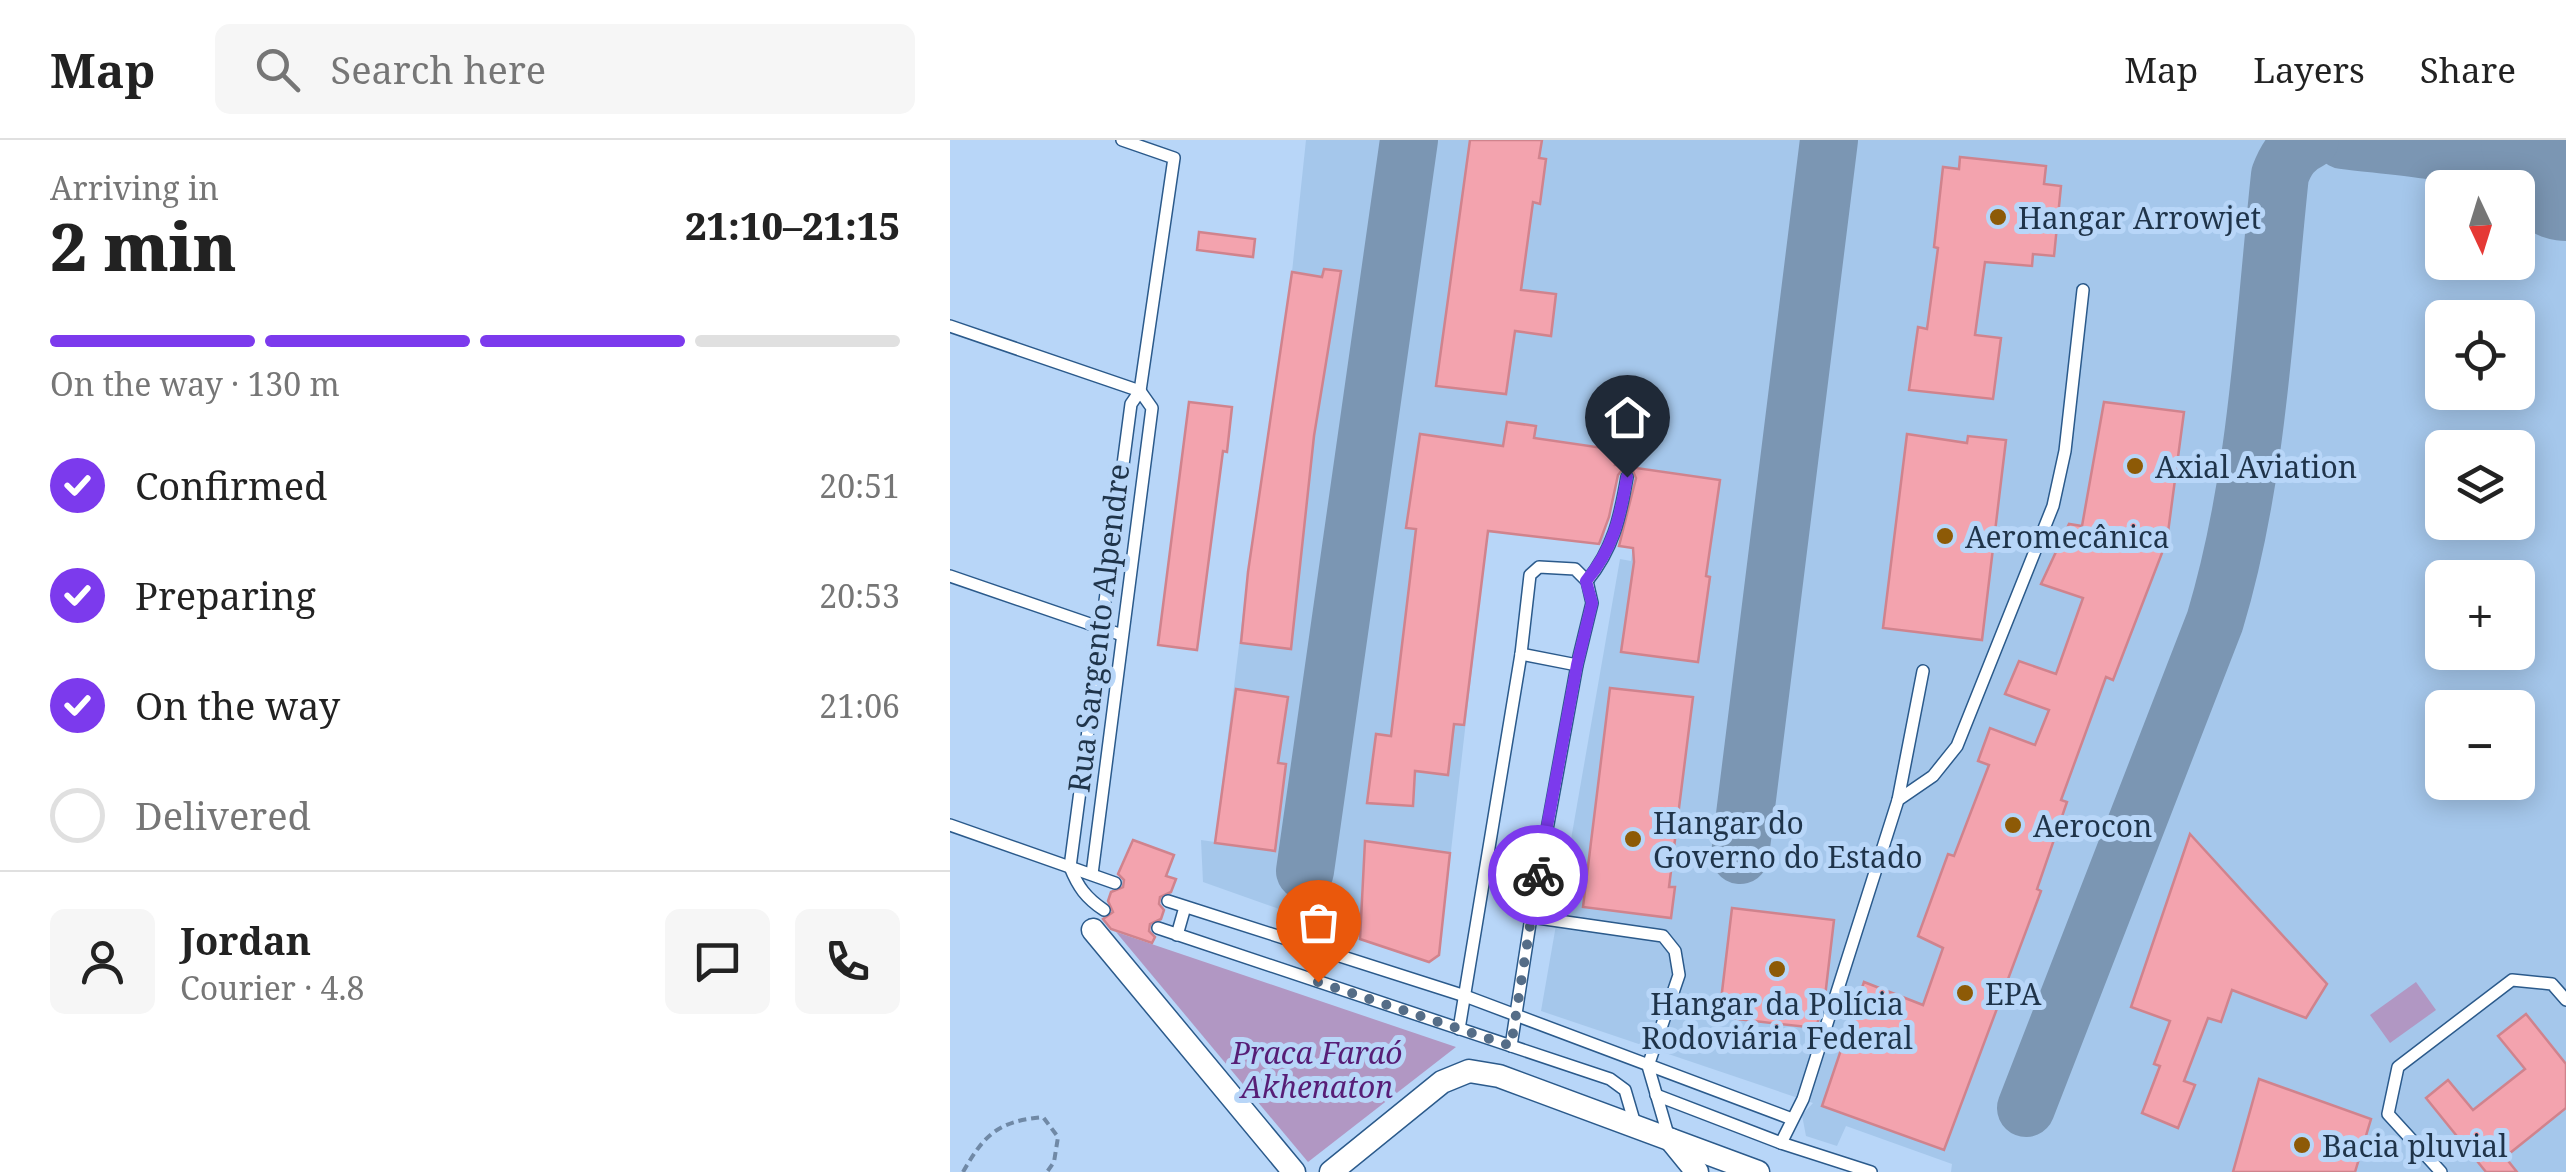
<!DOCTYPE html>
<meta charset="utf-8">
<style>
:root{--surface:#fff;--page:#f6f6f6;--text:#222;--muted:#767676;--line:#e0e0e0;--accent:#7c3aed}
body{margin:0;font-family:"Noto Serif",serif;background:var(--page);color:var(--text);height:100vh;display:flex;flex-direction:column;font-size:38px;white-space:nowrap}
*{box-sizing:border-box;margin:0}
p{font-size:32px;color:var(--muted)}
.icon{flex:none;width:55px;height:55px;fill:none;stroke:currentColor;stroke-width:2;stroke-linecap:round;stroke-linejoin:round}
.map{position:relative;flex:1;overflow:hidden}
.drawer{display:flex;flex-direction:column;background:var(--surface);width:950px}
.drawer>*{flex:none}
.needle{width:65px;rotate:176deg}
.controls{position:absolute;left:1475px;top:30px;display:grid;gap:20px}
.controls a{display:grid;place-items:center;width:110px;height:110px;border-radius:15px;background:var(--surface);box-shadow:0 5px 25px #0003;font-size:50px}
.pin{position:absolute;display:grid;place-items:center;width:85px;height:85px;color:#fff;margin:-102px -42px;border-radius:50% 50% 50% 0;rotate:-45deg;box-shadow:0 0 10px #0007}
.pin .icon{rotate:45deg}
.courier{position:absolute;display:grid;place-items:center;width:100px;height:100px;margin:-50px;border:8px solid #7c3aed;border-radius:50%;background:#fff;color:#222;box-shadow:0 2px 12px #0007}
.head em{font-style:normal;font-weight:800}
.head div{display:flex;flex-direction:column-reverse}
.head{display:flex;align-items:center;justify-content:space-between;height:170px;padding:0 50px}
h1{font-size:65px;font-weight:800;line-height:75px}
.bar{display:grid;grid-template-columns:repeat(4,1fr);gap:15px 10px;align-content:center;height:120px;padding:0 50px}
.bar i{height:12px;border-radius:8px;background:var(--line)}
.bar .on{background:var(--accent)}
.bar p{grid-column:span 4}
.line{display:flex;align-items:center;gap:25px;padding:0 50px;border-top:2px solid var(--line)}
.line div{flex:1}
.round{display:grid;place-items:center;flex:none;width:105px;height:105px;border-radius:15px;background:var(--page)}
ol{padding:0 50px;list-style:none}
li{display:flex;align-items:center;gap:30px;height:110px}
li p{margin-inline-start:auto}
li .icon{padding:10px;border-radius:50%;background:var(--accent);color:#fff;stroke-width:4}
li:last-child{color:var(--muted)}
li i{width:55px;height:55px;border:5px solid var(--line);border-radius:50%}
header{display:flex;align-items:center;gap:60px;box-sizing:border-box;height:140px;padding:0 50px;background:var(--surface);border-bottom:2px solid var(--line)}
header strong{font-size:48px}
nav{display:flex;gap:55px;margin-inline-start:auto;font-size:35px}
.search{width:700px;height:90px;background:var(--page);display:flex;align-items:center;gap:25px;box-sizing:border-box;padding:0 35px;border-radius:15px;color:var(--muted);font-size:38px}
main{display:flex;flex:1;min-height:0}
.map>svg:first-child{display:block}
</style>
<header>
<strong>Map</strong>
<div class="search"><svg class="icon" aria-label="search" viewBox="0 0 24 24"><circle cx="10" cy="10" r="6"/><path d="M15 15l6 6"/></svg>Search here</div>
<nav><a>Map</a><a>Layers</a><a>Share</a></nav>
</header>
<main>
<section class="drawer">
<div class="head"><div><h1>2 min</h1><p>Arriving in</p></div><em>21:10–21:15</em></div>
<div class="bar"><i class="on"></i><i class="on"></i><i class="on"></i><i></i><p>On the way · 130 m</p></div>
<ol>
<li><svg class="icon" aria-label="check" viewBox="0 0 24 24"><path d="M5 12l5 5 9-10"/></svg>Confirmed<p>20:51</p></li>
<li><svg class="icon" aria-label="check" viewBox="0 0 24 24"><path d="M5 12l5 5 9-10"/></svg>Preparing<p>20:53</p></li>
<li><svg class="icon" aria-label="check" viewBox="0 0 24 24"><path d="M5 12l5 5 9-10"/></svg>On the way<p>21:06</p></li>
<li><i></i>Delivered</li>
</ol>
<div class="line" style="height:180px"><a class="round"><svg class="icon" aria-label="person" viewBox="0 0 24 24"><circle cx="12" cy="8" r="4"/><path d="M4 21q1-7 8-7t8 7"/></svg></a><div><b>Jordan</b><p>Courier · 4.8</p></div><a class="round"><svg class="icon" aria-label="chat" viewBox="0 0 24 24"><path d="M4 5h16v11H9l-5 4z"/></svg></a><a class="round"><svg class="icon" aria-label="phone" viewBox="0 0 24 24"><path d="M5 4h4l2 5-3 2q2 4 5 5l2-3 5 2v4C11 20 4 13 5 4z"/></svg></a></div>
</section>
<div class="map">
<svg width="1616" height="1032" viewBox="0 0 1616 1032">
<rect width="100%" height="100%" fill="#b8d6f8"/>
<path fill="#a5c7eb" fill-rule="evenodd" d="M 356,0 L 1616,0 L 1616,1032 L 1001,1032 L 1002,1024 L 896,986 L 887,1006 L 856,996 L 852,975 L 863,963 L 591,871 L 670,419 L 681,421 L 692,337 L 664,333 L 653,404 L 538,390 L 489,815 L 479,822 L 253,742 L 251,700 L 265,702 L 298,432 L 342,132 ZM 1492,48 L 1568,48 L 1568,122 L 1492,122 ZM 1492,178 L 1568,178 L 1568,252 L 1492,252 ZM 1492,308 L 1568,308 L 1568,382 L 1492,382 ZM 1492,438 L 1568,438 L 1568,512 L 1492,512 ZM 1492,568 L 1568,568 L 1568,642 L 1492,642 Z"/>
<g fill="#b197c3">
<path d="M 166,792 L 506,907 L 358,1022 Z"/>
<path d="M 1466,842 L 1486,870 L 1440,903 L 1420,875 Z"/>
</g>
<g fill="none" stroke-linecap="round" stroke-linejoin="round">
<g stroke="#7b96b3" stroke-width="58">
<path d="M 1393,0 C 1464,9 1562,12 1616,62"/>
<path d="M 790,715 L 879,0"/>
<path d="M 355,731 L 459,0"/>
<path d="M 1076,968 L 1265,481 C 1308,338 1314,184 1330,35 C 1336,19 1343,8 1360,0"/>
</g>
<path stroke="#7b96b3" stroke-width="140" d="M 1601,0 L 1616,31"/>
</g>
<g fill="#f3a3ae" stroke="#d0838d" stroke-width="2.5">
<path d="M 520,0 L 592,0 L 589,18 L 596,19 L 590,64 L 583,62 L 571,150 L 606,154 L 601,196 L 565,191 L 556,254 L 486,246 Z"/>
<path d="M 1010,17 L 1096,26 L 1094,44 L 1111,46 L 1104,116 L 1083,114 L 1082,126 L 1035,122 L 1025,195 L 1051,198 L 1043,259 L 959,250 L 968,187 L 977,189 L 988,108 L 984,107 L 993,27 L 1009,29 Z"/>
<path d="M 249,92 L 305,99 L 303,117 L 247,110 Z"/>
<path d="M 374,129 L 391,131 L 364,296 L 341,509 L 291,503 L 298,432 L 342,132 L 372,137 Z"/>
<path d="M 239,262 L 282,267 L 277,312 L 273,311 L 247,510 L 208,505 Z"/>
<path d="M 1154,262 L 1234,272 L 1217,400 L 1163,540 L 1156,537 L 1111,660 L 1117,662 L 1087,749 L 1091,751 L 994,1010 L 872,966 L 914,842 L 973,865 L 993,808 L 968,796 L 998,714 L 1004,716 L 1039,625 L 1028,621 L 1040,588 L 1085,605 L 1099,570 L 1055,554 L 1069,521 L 1106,534 L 1133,458 L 1091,444 L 1119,384 L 1132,386 Z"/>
<path d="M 557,282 L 586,286 L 584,298 L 667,310 L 665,325 L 770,340 L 756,436 L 760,437 L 748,522 L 671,512 L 684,422 L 683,408 L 669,406 L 686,338 L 682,329 L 673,329 L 668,335 L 659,377 L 649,404 L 538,391 L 514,585 L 504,584 L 498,635 L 465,631 L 463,666 L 417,663 L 426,594 L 441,596 L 466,389 L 456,388 L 470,294 L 553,306 Z"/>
<path d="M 957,294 L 1017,303 L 1018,296 L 1056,300 L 1032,500 L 933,488 Z"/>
<path d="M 660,548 L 743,557 L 719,747 L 725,747 L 721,778 L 633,767 Z"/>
<path d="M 286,549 L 338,557 L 328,623 L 336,624 L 325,711 L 265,703 Z"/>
<path d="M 1240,694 L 1377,844 L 1356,878 L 1282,850 L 1271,882 L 1258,878 L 1234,941 L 1245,945 L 1228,988 L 1192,973 L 1210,926 L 1204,924 L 1220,881 L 1181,867 Z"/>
<path d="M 183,700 L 224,715 L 216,736 L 226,739 L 221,752 L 210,757 L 209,764 L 214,770 L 211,779 L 200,784 L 199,791 L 205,797 L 202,803 L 161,789 L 153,779 L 163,772 L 158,761 L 161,752 L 173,747 L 174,740 L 168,734 Z"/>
<path d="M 415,701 L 500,713 L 489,815 L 479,822 L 410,799 Z"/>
<path d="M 782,768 L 884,780 L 875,857 L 866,888 L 769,877 Z"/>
<path d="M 1576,874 L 1616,924 L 1616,968 L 1555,1017 L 1567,1032 L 1536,1032 L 1476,958 L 1498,940 L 1523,970 L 1575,929 L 1548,896 Z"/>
<path d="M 1309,939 L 1421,979 L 1405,1032 L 1283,1032 Z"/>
</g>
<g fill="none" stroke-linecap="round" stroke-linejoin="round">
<g stroke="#2b5a8b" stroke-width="14">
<g id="lane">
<path d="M 0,186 L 190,251"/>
<path d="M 0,436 L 172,495"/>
<path d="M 637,441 C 663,409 670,378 677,337"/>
<path d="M 571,514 L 627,525"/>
<path d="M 948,660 L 973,531"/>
<path d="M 0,685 L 165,743"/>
<path d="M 142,734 L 202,268 L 190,251"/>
<path d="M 218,761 L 515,856 L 842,979"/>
<path d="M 154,770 C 136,758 128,747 120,727 L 181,264 L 190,251 L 224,18 L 172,0"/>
<path d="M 581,777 L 713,796 L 725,811 L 729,835 L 698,926 L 719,998"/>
<path d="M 208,788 L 660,939 L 675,950 L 685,984"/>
<path d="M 227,795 L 235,767"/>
<path d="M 509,889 L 571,514 L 580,435 L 589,427 L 625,429 L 637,441 L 642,463 L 627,525 L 581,777 L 561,906"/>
<path d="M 706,955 L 831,1003 L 921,1032"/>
<path d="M 831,1003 L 853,959 L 948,660 L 983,636 L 1007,606 L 1103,366 L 1115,311 L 1133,150"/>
<path d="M 1491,1032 L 1438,974 L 1448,927 L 1562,840 L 1602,844 L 1616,860"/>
</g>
</g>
<g stroke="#2b5a8b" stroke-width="25">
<g id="street">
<path d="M 143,790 L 344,1032"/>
<path d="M 721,1000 L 747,1032"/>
<path d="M 381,1032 L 492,942 L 519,931 L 549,936 L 808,1032"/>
</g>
</g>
<path stroke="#7089a6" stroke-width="4" stroke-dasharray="8 5" stroke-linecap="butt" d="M 13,1032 C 34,995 48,981 93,977 L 108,997 L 104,1022 L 97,1032"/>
<use href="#lane" stroke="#fff" stroke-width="11"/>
<use href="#street" stroke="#fff" stroke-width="22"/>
</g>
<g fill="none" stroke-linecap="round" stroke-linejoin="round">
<path stroke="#556d87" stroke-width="10" stroke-dasharray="0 18" d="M 368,842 L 561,906 L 588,735"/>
<path stroke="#7c3aed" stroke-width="12" d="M 588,735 L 627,525 L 642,463 L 636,441 C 663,409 670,378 677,337"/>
</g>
<g fill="#8d5a06" stroke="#b8d6f8" stroke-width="4">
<circle cx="1048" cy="77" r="10"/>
<circle cx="1185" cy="326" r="10"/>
<circle cx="995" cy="396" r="10"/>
<circle cx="1063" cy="685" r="10"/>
<circle cx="683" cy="699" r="10"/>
<circle cx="827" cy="829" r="10"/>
<circle cx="1015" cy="853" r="10"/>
<circle cx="1352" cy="1005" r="10"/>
</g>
<g text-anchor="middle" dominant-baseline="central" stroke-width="10" stroke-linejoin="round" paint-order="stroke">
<g font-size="30" fill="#1f344a" stroke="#b8d6f8" text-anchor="start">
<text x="1068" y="77">Hangar Arrowjet</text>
<text x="1205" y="326">Axial Aviation</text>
<text x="1015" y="396">Aeromecânica</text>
<text x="703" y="682">Hangar do<tspan x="703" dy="34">Governo do Estado</tspan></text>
<text x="1083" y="685">Aerocon</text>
<text x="1035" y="853">EPA</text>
<text x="827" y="863" text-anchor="middle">Hangar da Polícia<tspan x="827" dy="34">Rodoviária Federal</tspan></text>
<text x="1372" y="1005">Bacia pluvial</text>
</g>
<g font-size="30" fill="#1f344a" stroke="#b8d6f8">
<text transform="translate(148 488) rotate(-83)">Rua Sargento Alpendre</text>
</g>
<g font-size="30" font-style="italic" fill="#571e76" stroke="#b8d6f8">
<text x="367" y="912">Praca Faraó<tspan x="367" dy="34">Akhenaton</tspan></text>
</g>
</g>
</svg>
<div class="controls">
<a><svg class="needle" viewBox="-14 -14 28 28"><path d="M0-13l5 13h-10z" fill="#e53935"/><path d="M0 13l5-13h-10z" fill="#767676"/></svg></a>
<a><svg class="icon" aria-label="locate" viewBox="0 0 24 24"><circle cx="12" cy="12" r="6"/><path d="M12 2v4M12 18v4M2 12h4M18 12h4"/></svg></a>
<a><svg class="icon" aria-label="layers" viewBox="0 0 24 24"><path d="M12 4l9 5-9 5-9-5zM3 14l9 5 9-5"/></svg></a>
<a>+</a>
<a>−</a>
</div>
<div class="pin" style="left:368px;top:842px;background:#ea580c"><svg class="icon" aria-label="bag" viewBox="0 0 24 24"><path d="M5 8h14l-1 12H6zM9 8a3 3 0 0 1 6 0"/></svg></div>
<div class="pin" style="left:677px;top:337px;background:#1f2937"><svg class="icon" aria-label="home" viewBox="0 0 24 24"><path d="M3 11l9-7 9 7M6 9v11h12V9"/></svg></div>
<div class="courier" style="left:588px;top:735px"><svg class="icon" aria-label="bike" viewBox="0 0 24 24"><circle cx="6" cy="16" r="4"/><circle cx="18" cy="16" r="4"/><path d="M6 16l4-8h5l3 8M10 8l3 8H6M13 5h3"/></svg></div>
</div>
</main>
